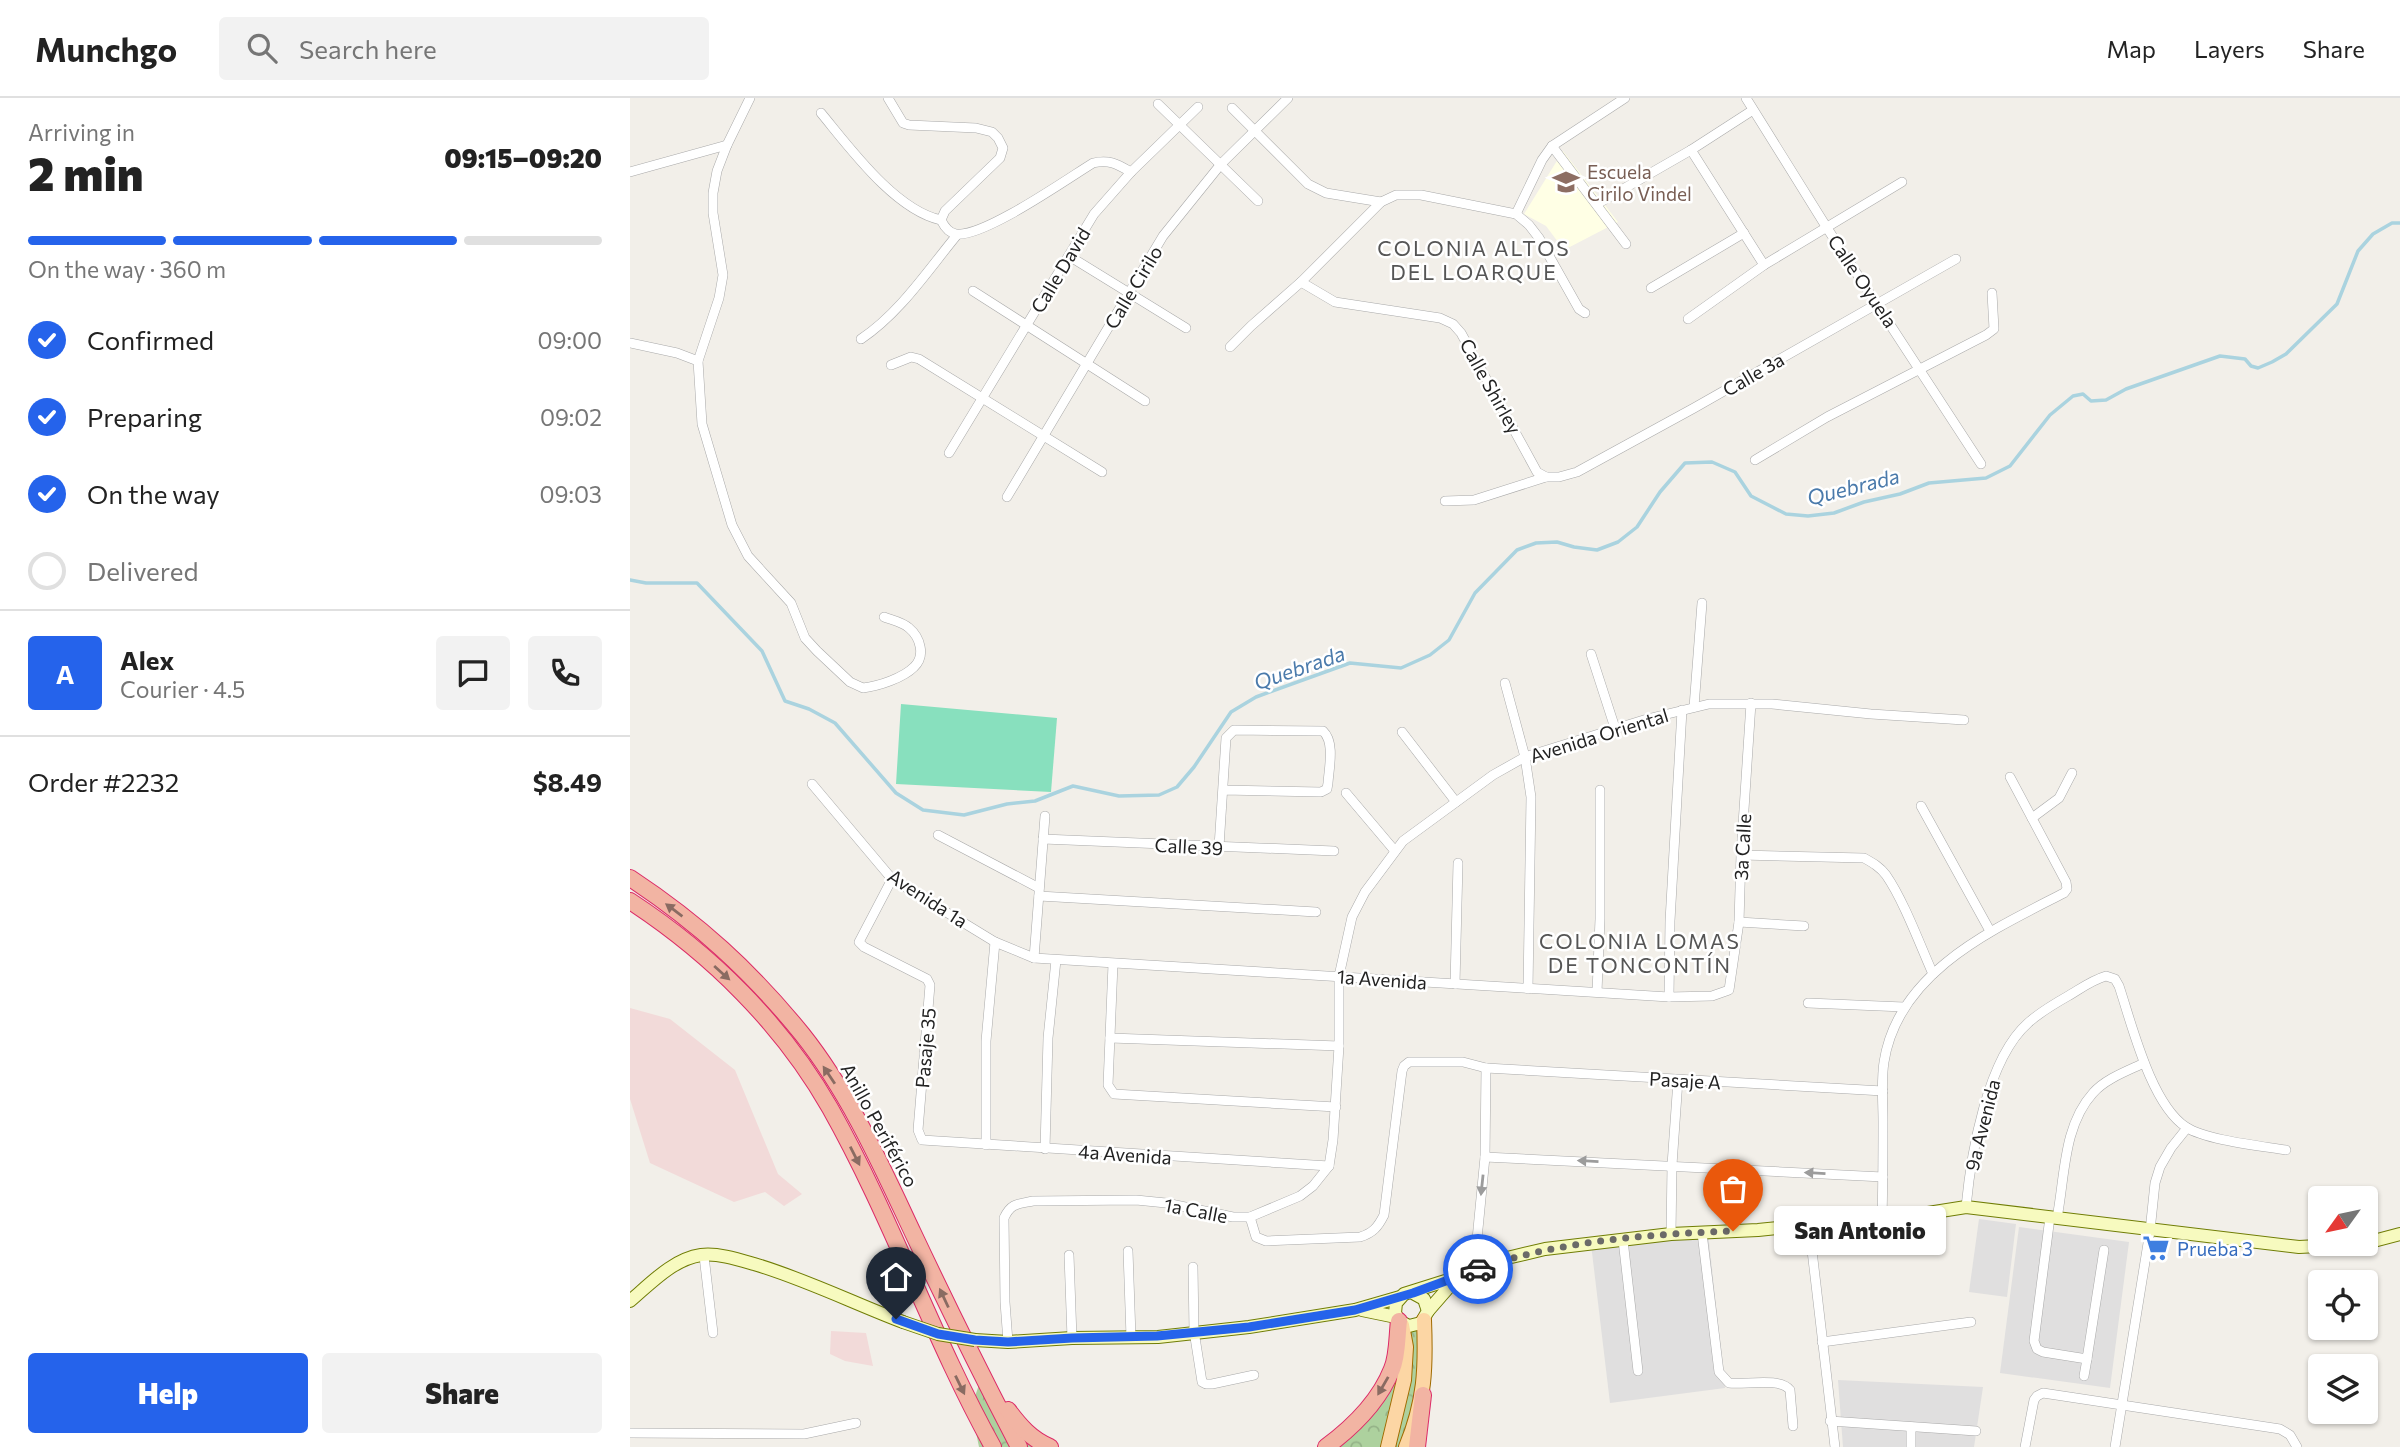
<!DOCTYPE html>
<meta charset="utf-8">
<style>
:root{--surface:#fff;--page:#f2f2f2;--text:#222;--muted:#767676;--line:#e0e0e0;--accent:#2563eb}
body{margin:0;font-family:Commissioner,sans-serif;background:var(--page);color:var(--text);height:100vh;display:flex;flex-direction:column;font-size:26px;white-space:nowrap}
*{box-sizing:border-box;margin:0}
p{font-size:23px;color:var(--muted)}
.icon{flex:none;width:38px;height:38px;fill:none;stroke:currentColor;stroke-width:2;stroke-linecap:round;stroke-linejoin:round}
.map{position:relative;flex:1;overflow:hidden}
.panel{display:flex;flex-direction:column;background:var(--surface);width:630px}
.panel>*{flex:none}
.needle{width:46px;rotate:237deg}
.buttons{position:absolute;left:1678px;top:1088px;display:grid;gap:14px}
.buttons a{display:grid;place-items:center;width:70px;height:70px;border-radius:7px;background:var(--surface);box-shadow:0 2px 5px #0004;font-size:35px}
.pin{position:absolute;display:grid;place-items:center;width:60px;height:60px;color:#fff;margin:-72px -30px;border-radius:50% 50% 50% 0;rotate:-45deg;box-shadow:0 0 7px #0007}
.pin .icon{rotate:45deg}
.courier{position:absolute;display:grid;place-items:center;width:70px;height:70px;margin:-35px;border:5px solid #2563eb;border-radius:50%;background:#fff;color:#222;box-shadow:0 2px 9px #0007}
.bubble{position:absolute;height:49px;border-radius:7px;background:var(--surface);box-shadow:0 2px 5px #0004;font-size:23px;font-weight:800;line-height:49px;text-align:center}
.overview em{font-style:normal;font-weight:800}
.overview div{display:flex;flex-direction:column-reverse}
.overview{display:flex;align-items:center;justify-content:space-between;height:119px;padding:0 28px}
h1{font-size:46px;font-weight:800;line-height:52px}
.bar{display:grid;grid-template-columns:repeat(4,1fr);gap:10px 7px;align-content:center;height:84px;padding:0 28px}
.bar i{height:9px;border-radius:5px;background:var(--line)}
.bar .current{background:var(--accent)}
.bar p{grid-column:span 4}
.line{display:flex;align-items:center;gap:18px;padding:0 28px;border-top:2px solid var(--line)}
.line div{flex:1}
.round{display:grid;place-items:center;flex:none;width:74px;height:74px;border-radius:7px;background:var(--page)}
ol{padding:0 28px;list-style:none}
li{display:flex;align-items:center;gap:21px;height:77px}
li p{margin-inline-start:auto}
li .icon{padding:7px;border-radius:50%;background:var(--accent);color:#fff;stroke-width:4}
li:last-child{color:var(--muted)}
li i{width:38px;height:38px;border:4px solid var(--line);border-radius:50%}
.action{display:flex;gap:14px;margin-top:auto;padding:14px 28px}
.action a{flex:1;height:80px;border-radius:7px;background:var(--accent);color:#fff;font-size:28px;font-weight:800;line-height:80px;text-align:center}
.action a+a{background:var(--page);color:var(--text)}
header{display:flex;align-items:center;gap:42px;box-sizing:border-box;height:98px;padding:0 35px;background:var(--surface);border-bottom:2px solid var(--line)}
header strong{font-size:33px}
nav{display:flex;gap:38px;margin-inline-start:auto;font-size:24px}
.search{width:490px;height:63px;background:var(--page);display:flex;align-items:center;gap:18px;box-sizing:border-box;padding:0 24px;border-radius:7px;color:var(--muted);font-size:26px}
main{display:flex;flex:1;min-height:0}
.map>svg:first-child{display:block}
</style>
<header>
<strong>Munchgo</strong>
<div class="search"><svg class="icon" aria-label="search" viewBox="0 0 24 24"><circle cx="10" cy="10" r="6"/><path d="M15 15l6 6"/></svg>Search here</div>
<nav><a>Map</a><a>Layers</a><a>Share</a></nav>
</header>
<main>
<section class="panel">
<div class="overview"><div><h1>2 min</h1><p>Arriving in</p></div><em>09:15–09:20</em></div>
<div class="bar"><i class="current"></i><i class="current"></i><i class="current"></i><i></i><p>On the way · 360 m</p></div>
<ol>
<li><svg class="icon" aria-label="check" viewBox="0 0 24 24"><path d="M5 12l5 5 9-10"/></svg>Confirmed<p>09:00</p></li>
<li><svg class="icon" aria-label="check" viewBox="0 0 24 24"><path d="M5 12l5 5 9-10"/></svg>Preparing<p>09:02</p></li>
<li><svg class="icon" aria-label="check" viewBox="0 0 24 24"><path d="M5 12l5 5 9-10"/></svg>On the way<p>09:03</p></li>
<li><i></i>Delivered</li>
</ol>
<div class="line" style="height:126px"><b class="round" style="background:var(--accent);color:#fff">A</b><div><b>Alex</b><p>Courier · 4.5</p></div><a class="round"><svg class="icon" aria-label="chat" viewBox="0 0 24 24"><path d="M4 5h16v11H9l-5 4z"/></svg></a><a class="round"><svg class="icon" aria-label="phone" viewBox="0 0 24 24"><path d="M5 4h4l2 5-3 2q2 4 5 5l2-3 5 2v4C11 20 4 13 5 4z"/></svg></a></div>
<div class="line" style="height:91px"><div>Order #2232</div><b>$8.49</b></div>
<div class="action"><a>Help</a><a>Share</a></div>
</section>
<div class="map">
<svg width="1770" height="1349" viewBox="0 0 1770 1349">
<defs>
<pattern id="forest-crowns" width="20" height="18" patternUnits="userSpaceOnUse" patternTransform="scale(1.75)"><rect width="20" height="18" fill="#add19e"/><path d="M2 6a3 3 0 1 1 6 0M12 15a3 3 0 1 1 6 0" fill="none" stroke="#95b388"/></pattern>
</defs>
<rect width="100%" height="100%" fill="#f2efe9"/>
<g fill="#e0dfdf">
<path d="M 1349,1121 L 1386,1126 L 1377,1199 L 1339,1194 Z"/>
<path d="M 1389,1129 L 1499,1144 L 1480,1290 L 1370,1275 Z"/>
<path d="M 1078,1134 L 1095,1290 L 980,1305 L 961,1146 Z"/>
<path d="M 1208,1282 L 1353,1289 L 1344,1349 L 1213,1349 Z"/>
</g>
<g fill="#f2dad9">
<path d="M 0,910 L 40,921 L 105,972 L 148,1076 L 172,1096 L 154,1108 L 135,1094 L 104,1104 L 20,1065 L 0,1001 Z"/>
<path d="M 201,1233 L 236,1235 L 243,1268 L 215,1263 L 200,1256 Z"/>
</g>
<path fill="#ffffe5" d="M 933,53 L 988,124 L 934,152 L 916,128 L 894,116 Z"/>
<g fill="url(#forest-crowns)">
<path d="M 794,1222 L 787,1349 L 696,1349 L 741,1307 L 772,1225 Z"/>
<path d="M 352,1278 L 392,1331 L 420,1349 L 349,1349 L 341,1310 Z"/>
</g>
<path fill="#88e0be" d="M 271,606 L 427,620 L 421,694 L 266,686 Z"/>
<g fill="none" stroke-linecap="round" stroke-linejoin="round">
<path stroke="#aad3df" stroke-width="3.5" d="M 0,482 L 16,485 L 67,485 L 132,553 L 155,603 L 179,611 L 205,625 L 266,695 L 293,712 L 334,717 L 377,706 L 405,703 L 443,688 L 489,698 L 529,697 L 547,689 L 564,669 L 601,614 L 626,599 L 720,565 L 771,570 L 800,557 L 819,542 L 845,495 L 887,452 L 906,445 L 927,444 L 944,449 L 967,452 L 988,444 L 1007,429 L 1030,394 L 1055,365 L 1082,364 L 1105,374 L 1121,398 L 1156,416 L 1178,418 L 1204,415 L 1234,404 L 1270,396 L 1299,385 L 1356,380 L 1380,368 L 1420,317 L 1443,298 L 1453,296 L 1461,303 L 1476,302 L 1496,291 L 1590,258 L 1615,261 L 1621,268 L 1628,270 L 1642,264 L 1656,256 L 1707,206 L 1728,153 L 1743,136 L 1762,125 L 1770,125"/>
<g stroke="#a9a9a9" stroke-width="10">
<g id="minor">
<path d="M 120,0 L 97,47 L 87,73 L 83,95 L 83,115 L 93,177 L 89,200 L 68,263 L 72,326 L 102,427 L 118,458 L 161,505 L 175,540 L 187,553 L 220,584 L 233,590 C 249,588 273,580 284,569 C 296,558 290,539 279,530 C 273,524 262,522 254,519"/>
<path d="M 258,0 L 273,25 L 279,27 L 346,30 L 362,34 L 368,40 L 373,50 L 370,60 L 315,113 L 311,122 C 314,128 319,135 326,136 C 353,140 437,81 463,65 C 479,61 487,66 501,74"/>
<path d="M 1116,0 L 1197,130 L 1351,366"/>
<path d="M 528,6 L 628,103"/>
<path d="M 602,10 L 678,86 L 696,95 L 751,104 L 766,97 L 791,97 L 886,116 L 899,127 L 909,140 L 949,211 L 955,215"/>
<path d="M 191,15 C 220,50 265,112 311,122"/>
<path d="M 922,48 L 996,146"/>
<path d="M 1061,52 L 1134,167"/>
<path d="M 0,74 L 97,47"/>
<path d="M 967,106 L 1061,52 L 1123,12"/>
<path d="M 886,116 L 912,62 L 922,48 L 995,0"/>
<path d="M 439,158 L 556,230"/>
<path d="M 671,184 L 705,204 L 810,220 L 823,226 L 831,235 L 907,374 L 916,379"/>
<path d="M 1021,190 L 1114,135"/>
<path d="M 343,193 L 515,303"/>
<path d="M 1058,221 L 1134,167 L 1272,84"/>
<path d="M 231,241 C 270,215 298,172 327,137"/>
<path d="M 0,245 L 47,255 L 68,263"/>
<path d="M 600,249 L 621,228 L 671,184 L 751,104"/>
<path d="M 261,267 L 281,259 L 289,261 L 472,374"/>
<path d="M 319,355 L 464,116 L 501,74 L 568,9"/>
<path d="M 1125,362 L 1197,319 L 1356,237 L 1364,231 L 1362,195"/>
<path d="M 377,399 L 533,138 L 591,66 L 658,0"/>
<path d="M 815,403 L 844,402 L 916,379 L 929,379 L 947,374 L 1064,310 L 1326,161"/>
<path d="M 961,556 L 985,630"/>
<path d="M 875,585 L 895,659 L 901,699 L 898,891"/>
<path d="M 1064,609 L 1072,505"/>
<path d="M 772,634 L 826,704"/>
<path d="M 182,686 L 262,781 L 365,844 L 404,860 L 1039,899 L 1082,898 L 1099,892 L 1109,824 L 1111,757 L 1121,605"/>
<path d="M 716,695 L 765,753"/>
<path d="M 1291,708 L 1360,833"/>
<path d="M 1402,720 L 1429,700 L 1442,675"/>
<path d="M 308,737 L 409,790"/>
<path d="M 413,741 L 704,753"/>
<path d="M 589,749 L 596,640 L 604,632 L 693,633 C 705,644 699,670 698,685 L 697,691 L 691,694 L 593,692"/>
<path d="M 1111,757 L 1234,760 C 1243,765 1250,769 1256,777 C 1274,803 1290,847 1303,876"/>
<path d="M 262,781 L 229,844 L 234,849 L 297,881 L 300,887 L 288,1032 L 292,1042 L 699,1068"/>
<path d="M 409,798 L 686,814"/>
<path d="M 1109,824 L 1174,828"/>
<path d="M 404,860 L 415,718"/>
<path d="M 483,866 L 478,987 L 484,996 L 706,1009"/>
<path d="M 825,886 L 828,765"/>
<path d="M 967,894 L 970,821 L 970,692"/>
<path d="M 1039,899 L 1040,823 L 1052,612"/>
<path d="M 1178,905 L 1274,909"/>
<path d="M 480,940 L 709,948"/>
<path d="M 356,1047 L 356,943 L 365,844"/>
<path d="M 415,1051 L 418,940 L 426,862"/>
<path d="M 855,1059 L 1253,1079"/>
<path d="M 1336,1109 C 1341,1056 1357,961 1398,925 C 1410,914 1424,906 1438,898 C 1450,891 1462,882 1476,878 L 1485,881 L 1489,888 C 1502,927 1521,1006 1556,1029 C 1575,1042 1632,1048 1656,1052"/>
<path d="M 620,1119 L 626,1139 L 636,1143 L 730,1139 C 743,1135 748,1129 754,1117 L 772,973 L 774,968 L 779,964 L 833,964 L 856,970 L 1253,993"/>
<path d="M 1252,1119 C 1253,1087 1253,1055 1253,1023 C 1253,1004 1251,983 1254,964 C 1268,874 1362,832 1434,795 L 1437,791 L 1436,784 L 1380,679"/>
<path d="M 1420,1119 L 1404,1243 L 1407,1251 L 1413,1254 L 1457,1261 L 1474,1152"/>
<path d="M 1427,1120 C 1435,1079 1433,1028 1463,995 C 1475,981 1497,973 1514,965"/>
<path d="M 1179,1127 L 1205,1349"/>
<path d="M 1072,1135 L 1089,1274 L 1099,1285 C 1115,1287 1150,1279 1160,1292 L 1163,1328"/>
<path d="M 1041,1136 L 1042,1067 L 1048,982"/>
<path d="M 993,1142 L 1008,1273"/>
<path d="M 498,1153 L 501,1239"/>
<path d="M 439,1157 L 442,1240"/>
<path d="M 74,1158 L 83,1235"/>
<path d="M 563,1169 L 564,1233 L 572,1284 L 576,1286 L 582,1286 L 624,1277"/>
<path d="M 844,1172 L 855,1059 L 856,970"/>
<path d="M 378,1244 L 375,1204 L 374,1120 C 381,1105 388,1106 403,1103 L 506,1102 L 536,1105 L 603,1119 L 620,1119 L 670,1098 L 683,1088 L 699,1068 L 703,1042 L 709,948 L 709,878 L 722,819 L 735,794 L 773,743 L 863,677 L 895,659 L 1017,621 L 1079,606 L 1142,606 L 1241,616 L 1334,622"/>
<path d="M 1192,1244 L 1341,1224"/>
<path d="M 1454,1278 L 1457,1261"/>
<path d="M 1200,1323 L 1346,1333"/>
<path d="M 0,1335 L 174,1336 L 226,1325"/>
<path d="M 1281,1349 L 1281,1329"/>
<path d="M 1395,1349 L 1404,1302 L 1407,1298 L 1413,1295 L 1650,1331 L 1660,1337 L 1667,1349"/>
<path d="M 1485,1349 L 1520,1133 L 1525,1085 L 1530,1069 L 1541,1050 L 1557,1030"/>
</g>
</g>
<g stroke="#707d05" stroke-width="14">
<g id="secondary">
<path d="M 1736,1145 L 1770,1136"/>
<path d="M 783,1195 L 794,1201 L 798,1213 L 791,1225 L 779,1228 L 769,1223 L 765,1215 L 766,1205 L 774,1196 L 828,1179 L 877,1160 L 915,1151 L 1041,1136 L 1128,1132 L 1298,1115 L 1336,1109 L 1669,1149 L 1726,1146"/>
<path d="M 0,1203 C 20,1186 43,1161 71,1157 C 88,1155 107,1161 124,1166 C 175,1181 223,1205 273,1224"/>
<path d="M 732,1212 L 766,1219"/>
<path d="M 798,1213 L 825,1182"/>
<path d="M 345,1242 L 378,1244 L 442,1240 L 528,1239 L 619,1229 L 725,1212 L 770,1199"/>
</g>
</g>
<g stroke="#a06b00" stroke-width="16">
<g id="primary">
<path d="M 758,1349 L 774,1282 L 776,1249 L 772,1227"/>
<path d="M 776,1349 C 795,1303 796,1270 794,1222"/>
</g>
</g>
<g stroke="#dc2a67" stroke-width="18">
<g id="trunk">
<path d="M 0,780 C 68,825 121,873 172,936 C 219,995 251,1067 283,1135 C 317,1207 352,1278 389,1349"/>
<path d="M 0,803 C 81,856 152,926 200,1010 C 262,1120 302,1239 363,1349"/>
<path d="M 378,1312 C 390,1328 401,1341 420,1349"/>
<path d="M 696,1349 C 723,1329 749,1304 762,1271 C 768,1257 767,1238 769,1223"/>
<path d="M 787,1349 L 793,1297"/>
</g>
</g>
<use href="#minor" stroke="#fff" stroke-width="9"/>
<use href="#secondary" stroke="#f7fabf" stroke-width="12"/>
<use href="#primary" stroke="#fcd6a4" stroke-width="14"/>
<use href="#trunk" stroke="#f2b4a3" stroke-width="16"/>
<g stroke="#707d05" stroke-width="14" stroke-linecap="butt">
<path id="secondary-bridge" d="M 273,1224 L 308,1236 L 345,1242"/>
</g>
<use href="#secondary-bridge" stroke="#f7fabf" stroke-width="12"/>
</g>
<defs><path id="oneway-solid" d="M-6-.8H1V-3.2L6.5 0L1 3.2V.8H-6Z" transform="scale(1.75)"/></defs>
<g fill="#8a6b62">
<use href="#oneway-solid" transform="translate(44 812) rotate(-143)"/>
<use href="#oneway-solid" transform="translate(92 875) rotate(42)"/>
<use href="#oneway-solid" transform="translate(199 977) rotate(-124)"/>
<use href="#oneway-solid" transform="translate(225 1058) rotate(63)"/>
<use href="#oneway-solid" transform="translate(314 1200) rotate(-115)"/>
<use href="#oneway-solid" transform="translate(330 1287) rotate(64)"/>
<use href="#oneway-solid" transform="translate(753 1288) rotate(120)"/>
</g>
<g fill="#9c9c9c">
<use href="#oneway-solid" transform="translate(958 1063) rotate(-177)"/>
<use href="#oneway-solid" transform="translate(1185 1075) rotate(-177)"/>
<use href="#oneway-solid" transform="translate(852 1087) rotate(96)"/>
</g>
<g fill="none" stroke-linecap="round" stroke-linejoin="round">
<path stroke="#6b6a68" stroke-width="7" stroke-dasharray="0 12.6" d="M 848,1171 C 926,1143 1021,1136 1103,1133"/>
<path stroke="#2563eb" stroke-width="9" d="M 266,1221 L 308,1236 L 345,1242 L 378,1244 L 442,1240 L 527,1238 L 619,1229 L 725,1212 L 783,1195 L 848,1171"/>
</g>
<defs>
<g id="school-bare" transform="scale(2.1)"><path d="M0-5L7-2L0 1L-7-2ZM-4 1L0 2.5L4 1V4Q0 6-4 4Z" fill="#8d6e63" stroke="#fff" stroke-width="2.5" paint-order="stroke"/></g>
<g id="supermarket-bare" transform="scale(2.1)"><path d="M-6-5.5h2.5l.6 2H6L4.5 2H-2.5L-4.4-4H-6ZM-1.5 3.2a1.3 1.3 0 1 0 .1 0ZM3 3.2a1.3 1.3 0 1 0 .1 0Z" fill="#3f7fe0" stroke="#fff" stroke-width="2.5" paint-order="stroke"/></g>
</defs>
<g fill-rule="evenodd">
<use href="#school-bare" x="936" y="84"/>
<use href="#supermarket-bare" x="1526" y="1150"/>
</g>
<g text-anchor="middle" dominant-baseline="central" stroke-width="5" stroke-linejoin="round" paint-order="stroke">
<g font-size="19" fill="#785e54" stroke="#fff" text-anchor="start">
<text x="957" y="73">Escuela<tspan x="957" dy="22">Cirilo Vindel</tspan></text>
</g>
<g font-size="19" fill="#222" stroke="#fff">
<text transform="translate(430 172) rotate(-59)">Calle David</text>
<text transform="translate(1233 183) rotate(56)">Calle Oyuela</text>
<text transform="translate(503 189) rotate(-59)">Calle Cirilo</text>
<text transform="translate(1123 276) rotate(-30)">Calle 3a</text>
<text transform="translate(861 288) rotate(61)">Calle Shirley</text>
<text transform="translate(969 637) rotate(-17)">Avenida Oriental</text>
<text transform="translate(559 748) rotate(3)">Calle 39</text>
<text transform="translate(1112 749) rotate(-87)">3a Calle</text>
<text transform="translate(298 800) rotate(33)">Avenida 1a</text>
<text transform="translate(752 881) rotate(4)">1a Avenida</text>
<text transform="translate(295 950) rotate(-85)">Pasaje 35</text>
<text transform="translate(1055 982) rotate(3)">Pasaje A</text>
<text transform="translate(250 1027) rotate(61)">Anillo Periférico</text>
<text transform="translate(1352 1027) rotate(-76)">9a Avenida</text>
<text transform="translate(495 1056) rotate(4)">4a Avenida</text>
<text transform="translate(566 1112) rotate(11)">1a Calle</text>
</g>
<g font-size="19" fill="#366cbe" stroke="#fff" text-anchor="start">
<text x="1547" y="1150">Prueba 3</text>
</g>
<g font-size="21" letter-spacing="2" fill="#555" stroke="#fff">
<text x="844" y="149">COLONIA ALTOS<tspan x="844" dy="24">DEL LOARQUE</tspan></text>
<text x="1010" y="842">COLONIA LOMAS<tspan x="1010" dy="24">DE TONCONTÍN</tspan></text>
</g>
<g font-size="21" font-style="italic" fill="#4a7aab" stroke="#fff">
<text transform="translate(1223 388) rotate(-14)">Quebrada</text>
<text transform="translate(669 569) rotate(-19)">Quebrada</text>
</g>
</g>
</svg>
<div class="buttons">
<a><svg class="needle" viewBox="-14 -14 28 28"><path d="M0-13l5 13h-10z" fill="#e53935"/><path d="M0 13l5-13h-10z" fill="#767676"/></svg></a>
<a><svg class="icon" aria-label="locate" viewBox="0 0 24 24"><circle cx="12" cy="12" r="6"/><path d="M12 2v4M12 18v4M2 12h4M18 12h4"/></svg></a>
<a><svg class="icon" aria-label="layers" viewBox="0 0 24 24"><path d="M12 4l9 5-9 5-9-5zM3 14l9 5 9-5"/></svg></a>
</div>
<div class="pin" style="left:1103px;top:1133px;background:#ea580c"><svg class="icon" aria-label="bag" viewBox="0 0 24 24"><path d="M5 8h14l-1 12H6zM9 8a3 3 0 0 1 6 0"/></svg></div>
<div class="pin" style="left:266px;top:1221px;background:#1f2937"><svg class="icon" aria-label="home" viewBox="0 0 24 24"><path d="M3 11l9-7 9 7M6 9v11h12V9"/></svg></div>
<div class="courier" style="left:848px;top:1171px"><svg class="icon" aria-label="car" viewBox="0 0 24 24"><path d="M5 17H2v-5l4-1 3-4h7l3 4 3 1v5h-3M9 17h6M6 11h13"/><circle cx="7" cy="17" r="2"/><circle cx="17" cy="17" r="2"/></svg></div>
<div class="bubble" style="left:1144px;top:1108px;width:172px">San Antonio</div>
</div>
</main>
